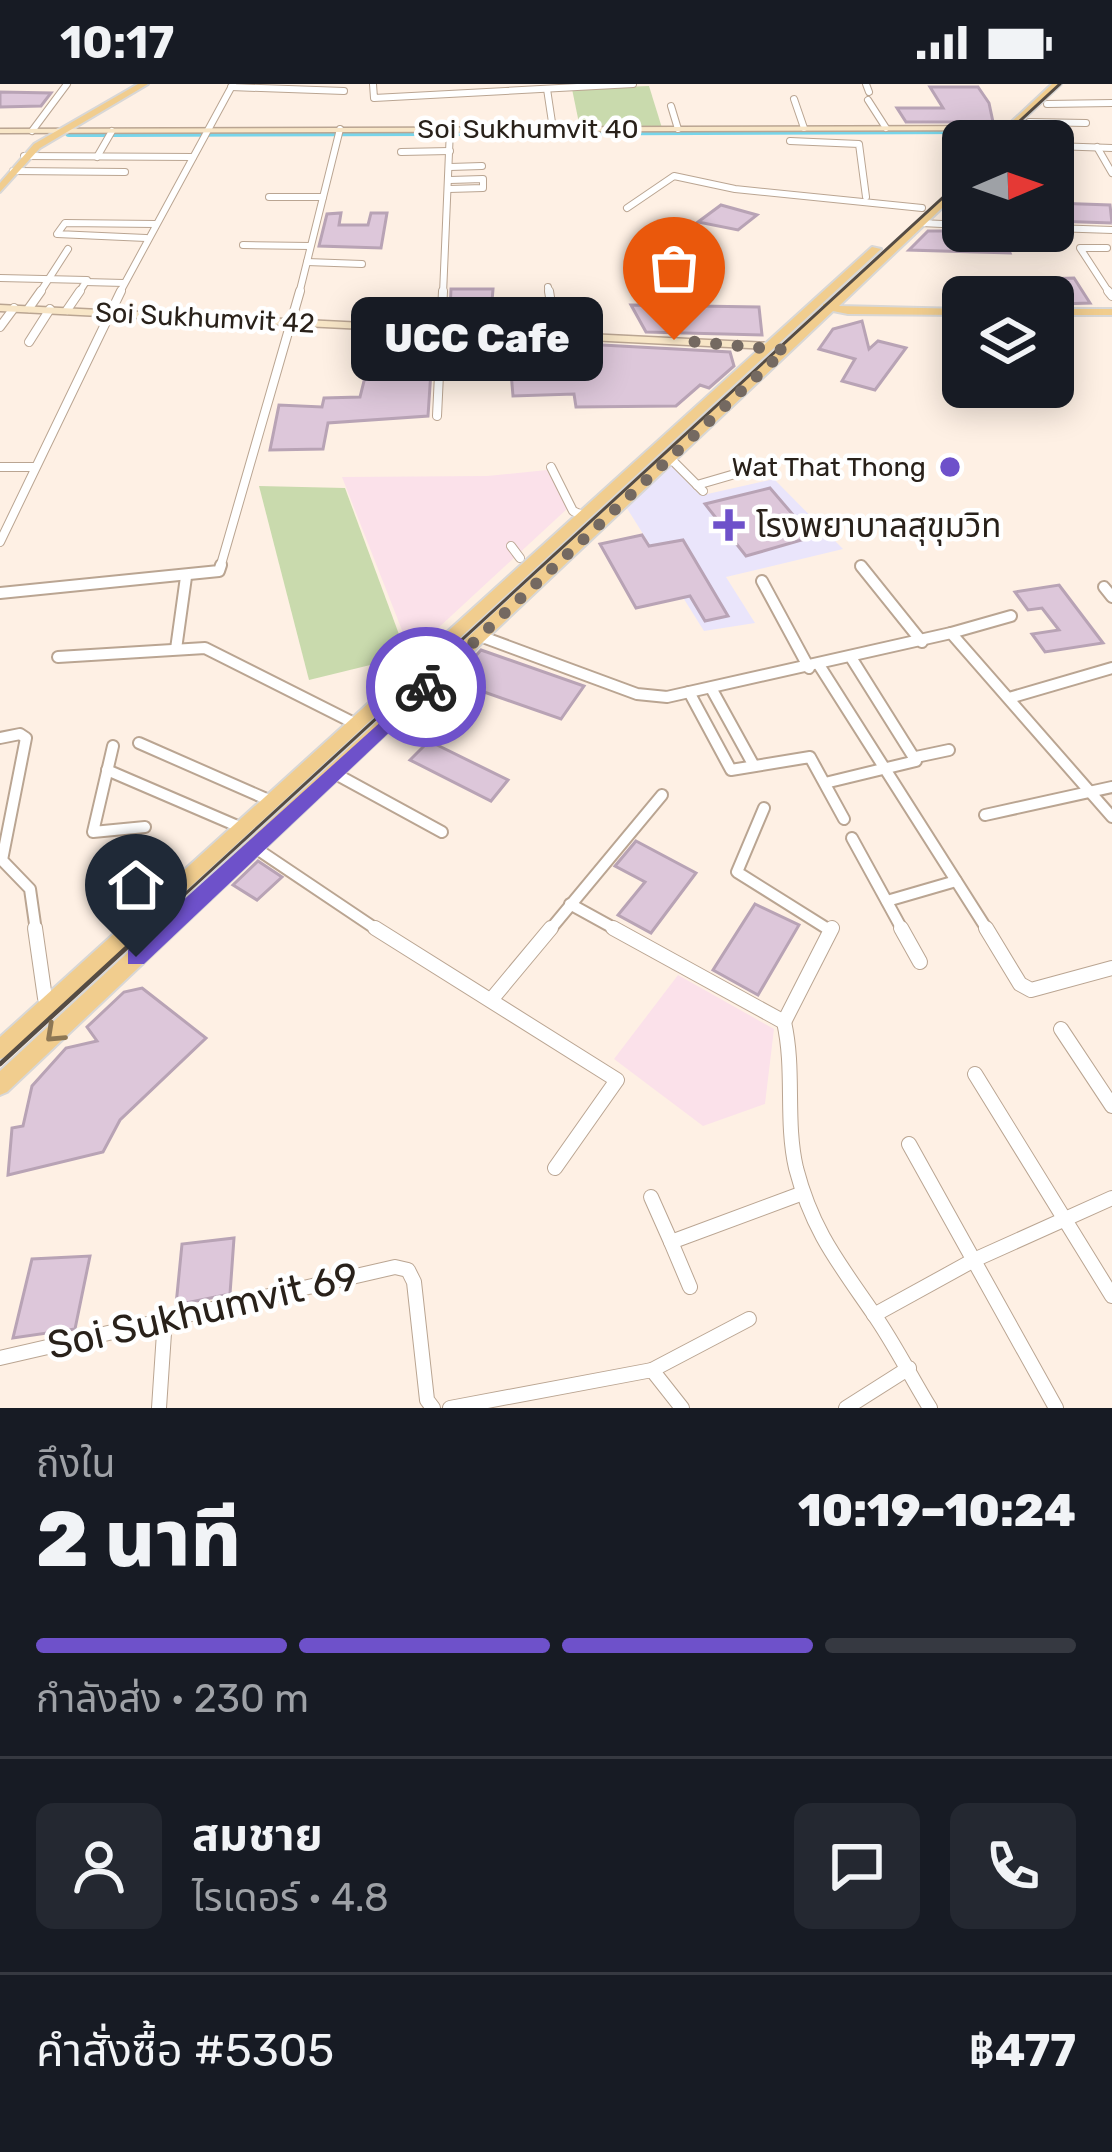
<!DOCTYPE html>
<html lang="th">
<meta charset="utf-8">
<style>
:root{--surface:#171b24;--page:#242831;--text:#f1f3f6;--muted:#9ea1a6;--line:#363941;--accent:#6e51ca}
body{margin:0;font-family:Rubik,"Noto Sans Thai",sans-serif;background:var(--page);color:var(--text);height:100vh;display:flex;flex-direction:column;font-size:45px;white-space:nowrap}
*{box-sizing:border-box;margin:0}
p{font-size:39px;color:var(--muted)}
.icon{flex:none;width:66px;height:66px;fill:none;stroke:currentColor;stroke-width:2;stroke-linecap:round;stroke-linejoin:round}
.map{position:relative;height:1324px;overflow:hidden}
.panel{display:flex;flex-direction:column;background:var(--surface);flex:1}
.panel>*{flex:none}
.needle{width:78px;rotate:88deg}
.buttons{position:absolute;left:942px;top:36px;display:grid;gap:24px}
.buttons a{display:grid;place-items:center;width:132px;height:132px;border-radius:18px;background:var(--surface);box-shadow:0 6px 30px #0003;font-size:60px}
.pin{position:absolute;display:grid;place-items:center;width:102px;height:102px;color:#fff;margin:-123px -51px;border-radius:50% 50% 50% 0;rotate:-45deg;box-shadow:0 0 12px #0007}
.pin .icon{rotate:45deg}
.courier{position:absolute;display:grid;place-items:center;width:120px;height:120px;margin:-60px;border:9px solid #6e51ca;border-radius:50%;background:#fff;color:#222;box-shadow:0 3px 15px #0007}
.bubble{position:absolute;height:84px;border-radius:18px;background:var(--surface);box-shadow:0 6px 30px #0003;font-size:39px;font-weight:800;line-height:84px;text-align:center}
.overview em{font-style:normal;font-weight:800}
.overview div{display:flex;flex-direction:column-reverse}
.overview{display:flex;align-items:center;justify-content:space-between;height:204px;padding:0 36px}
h1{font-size:78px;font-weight:800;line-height:90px}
.bar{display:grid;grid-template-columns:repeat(4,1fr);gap:18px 12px;align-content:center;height:144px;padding:0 36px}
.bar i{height:15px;border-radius:9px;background:var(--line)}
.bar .current{background:var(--accent)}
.bar p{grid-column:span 4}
.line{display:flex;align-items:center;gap:30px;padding:0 36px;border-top:3px solid var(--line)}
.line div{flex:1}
.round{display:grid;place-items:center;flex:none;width:126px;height:126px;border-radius:18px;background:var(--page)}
.status{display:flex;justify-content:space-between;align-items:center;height:84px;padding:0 60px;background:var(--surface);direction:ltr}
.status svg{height:33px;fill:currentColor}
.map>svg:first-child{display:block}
</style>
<div class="status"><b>10:17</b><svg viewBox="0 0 49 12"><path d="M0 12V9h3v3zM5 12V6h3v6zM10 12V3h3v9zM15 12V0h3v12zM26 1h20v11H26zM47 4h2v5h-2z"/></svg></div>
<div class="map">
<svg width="1112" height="1324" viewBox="0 0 1112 1324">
<rect width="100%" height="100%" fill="#fef0e4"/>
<g fill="#fbe1ea">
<path d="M 547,386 L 568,424 L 423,558 L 407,559 L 342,393 L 487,392 Z"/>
<path d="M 678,891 L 774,945 L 765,1020 L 703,1042 L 614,975 Z"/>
</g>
<path fill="#eae5fb" d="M 671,381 L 703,411 L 774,395 L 843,465 L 726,493 L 755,539 L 704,547 L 623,418 Z"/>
<g fill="#c9daad">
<path d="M 649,2 L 662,44 L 580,44 L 572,5 Z"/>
<path d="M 259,402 L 345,404 L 407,572 L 309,596 Z"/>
</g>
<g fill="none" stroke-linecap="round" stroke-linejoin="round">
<g stroke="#77d5ea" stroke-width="8">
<path d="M 69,49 L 104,49"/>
<path d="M 112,49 L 981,46"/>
</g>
</g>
<g fill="#ddc7da" stroke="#b8a3b5" stroke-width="3">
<path d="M 930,3 L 978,3 L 989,19 L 993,38 L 906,38 L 897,24 L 943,24 Z"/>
<path d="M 0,8 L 51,9 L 41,22 L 0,23 Z"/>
<path d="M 1053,119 L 1110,121 L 1112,139 L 1053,137 Z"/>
<path d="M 721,121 L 757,131 L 738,146 L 698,138 Z"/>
<path d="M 341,129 L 339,141 L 368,141 L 371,129 L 387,129 L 381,164 L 319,162 L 327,130 Z"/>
<path d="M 928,147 L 1001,147 L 1010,169 L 909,166 Z"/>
<path d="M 1074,194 L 1090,219 L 1059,220 L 1044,195 Z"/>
<path d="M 451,205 L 493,205 L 492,217 L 476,217 L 475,226 L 450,226 Z"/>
<path d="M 631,221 L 759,223 L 762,251 L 646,248 Z"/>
<path d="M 862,237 L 869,265 L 878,257 L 906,264 L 875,306 L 842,297 L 855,275 L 819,265 L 833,245 Z"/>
<path d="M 399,253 L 395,286 L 431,287 L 428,332 L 328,339 L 323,365 L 270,366 L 279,321 L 322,323 L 324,314 L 360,313 L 369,277 L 361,277 L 363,254 Z"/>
<path d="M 565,259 L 730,268 L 734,282 L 709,304 L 700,301 L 676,322 L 576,323 L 574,310 L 513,312 L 511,288 L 570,286 Z"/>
<path d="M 770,404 L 812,453 L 746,472 L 705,420 Z"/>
<path d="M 642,451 L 649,462 L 683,456 L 728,532 L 705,537 L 690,512 L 636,524 L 600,460 Z"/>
<path d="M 1059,501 L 1103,559 L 1045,568 L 1032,550 L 1059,546 L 1042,524 L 1028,526 L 1015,508 Z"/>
<path d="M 481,566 L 584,602 L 561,635 L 453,597 Z"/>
<path d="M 429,657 L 508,696 L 491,717 L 410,676 Z"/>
<path d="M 636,757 L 696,789 L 651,849 L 618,831 L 645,798 L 615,782 Z"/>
<path d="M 258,777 L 282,793 L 257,816 L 233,801 Z"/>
<path d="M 755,820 L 799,841 L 758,911 L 713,886 Z"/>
<path d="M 142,904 L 206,954 L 120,1036 L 103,1068 L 8,1091 L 12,1044 L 23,1042 L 32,1002 L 66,964 L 97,957 L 87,943 L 124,908 Z"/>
<path d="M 234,1154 L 230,1210 L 176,1221 L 182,1160 Z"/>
<path d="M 90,1172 L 75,1245 L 13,1254 L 32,1175 Z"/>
</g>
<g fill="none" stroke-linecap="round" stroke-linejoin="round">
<g stroke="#baa592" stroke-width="8">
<g id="street-far3">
<path d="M 373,0 L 374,14 L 633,0"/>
<path d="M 866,0 L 869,8"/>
<path d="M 231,3 L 344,7"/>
<path d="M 547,5 L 553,45"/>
<path d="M 794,15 L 804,44"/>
<path d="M 868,16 L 886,44"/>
<path d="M 1047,20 L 1112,19"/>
<path d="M 671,22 L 678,45"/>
<path d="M 1029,38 L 1086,39"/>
<path d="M 32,47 L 67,0"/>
<path d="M 790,57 L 859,60 L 866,113"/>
<path d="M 1053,62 L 1112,64"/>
<path d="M 1097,63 L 1112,89"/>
<path d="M 401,68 L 450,67"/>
<path d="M 24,72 L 193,73"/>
<path d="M 97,73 L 112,47"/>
<path d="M 450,83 L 482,82"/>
<path d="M 13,87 L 125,88"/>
<path d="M 449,105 L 483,104 L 483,95 L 450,96"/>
<path d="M 269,113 L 323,113"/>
<path d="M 627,124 L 674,92 L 735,105 L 922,124"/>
<path d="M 921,139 L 963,141"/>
<path d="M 1053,144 L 1112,146"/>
<path d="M 146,154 L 57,150 L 65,139 L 155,140"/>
<path d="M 243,161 L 310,162"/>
<path d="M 1107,164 L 1080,164 L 1110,210"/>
<path d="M 307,178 L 362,180"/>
<path d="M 0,194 L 87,196 L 78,210"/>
<path d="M 85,198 L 124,199"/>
<path d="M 548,203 L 549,210"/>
<path d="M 39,210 L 68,165"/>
<path d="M 119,210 L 233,0"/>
<path d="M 299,210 L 340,45"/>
<path d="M 443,210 L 450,45"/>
</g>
</g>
<g stroke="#baa592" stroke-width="10">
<g id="street-far2">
<path d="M 549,207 L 556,251"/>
<path d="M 1108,207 L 1112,212"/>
<path d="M 29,224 L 41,207"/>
<path d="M 67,226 L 80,207"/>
<path d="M 0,243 L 14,224"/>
<path d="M 29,258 L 50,225"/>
<path d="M 437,332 L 443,207"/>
<path d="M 670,374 L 703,407"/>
<path d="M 0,383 L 35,383"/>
<path d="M 551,383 L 573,427 L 584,432"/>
<path d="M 697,401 L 766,381"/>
<path d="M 0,458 L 121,207"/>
<path d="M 511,462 L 520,474"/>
<path d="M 220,484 L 300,207"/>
</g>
</g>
<g stroke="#baa592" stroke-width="14">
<g id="street-far1">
<path d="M 861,482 L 922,558"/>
<path d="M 762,497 L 809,584"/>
<path d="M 1104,503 L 1112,513"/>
<path d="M 0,509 L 219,487 L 221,481"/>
<path d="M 951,549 L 1011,532"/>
<path d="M 480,552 L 637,610 L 667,613 L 951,549 L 1112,733"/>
<path d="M 176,565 L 186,493"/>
<path d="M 58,573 L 205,564 L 356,640"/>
<path d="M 819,581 L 988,847"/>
<path d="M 711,604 L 754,682"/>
<path d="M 689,608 L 731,686 L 810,673 L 844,735"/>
<path d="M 1009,614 L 1112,584"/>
<path d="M 0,654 L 20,650 L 26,654 L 2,776 L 30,805 L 36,847"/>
<path d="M 139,659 L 271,717"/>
<path d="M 113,662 L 93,748 L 145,743"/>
<path d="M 916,673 L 949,666"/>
<path d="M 107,686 L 242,744"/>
<path d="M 334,689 L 442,748"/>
<path d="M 825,699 L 916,677 L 852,575"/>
<path d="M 764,724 L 737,788 L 831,847"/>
<path d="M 985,731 L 1112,703"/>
<path d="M 852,754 L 903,847"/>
<path d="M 254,763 L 379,847"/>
<path d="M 887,817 L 956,797"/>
<path d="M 570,820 L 619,847"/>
<path d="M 549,847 L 662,711"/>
</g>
</g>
<g stroke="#baa592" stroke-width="16">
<g id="street">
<path d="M 35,844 L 45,914 L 51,919"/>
<path d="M 375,844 L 617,996 L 555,1084"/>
<path d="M 613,844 L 784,938"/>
<path d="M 901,844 L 920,878"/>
<path d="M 986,844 L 1020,900 L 1031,906 L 1112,884"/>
<path d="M 491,916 L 551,844"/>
<path d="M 784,938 L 832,844"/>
<path d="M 784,938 C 795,986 785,1036 796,1084 C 812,1146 838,1178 873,1229 C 894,1259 911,1293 930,1324"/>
<path d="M 1061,945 L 1112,1022"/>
<path d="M 975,990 L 1112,1212"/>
<path d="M 909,1060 L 1056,1324"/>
<path d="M 651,1113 L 671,1158"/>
<path d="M 690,1203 L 671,1158 L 803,1109"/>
<path d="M 874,1231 L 974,1176 L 1112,1114"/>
<path d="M 0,1274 L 395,1183 L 408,1186 L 414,1198 L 427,1316 L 433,1324"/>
<path d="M 652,1286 L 749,1235"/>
<path d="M 159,1324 L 165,1234"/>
<path d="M 450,1324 L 652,1286 L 682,1324"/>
<path d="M 846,1324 L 909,1284"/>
</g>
</g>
<g stroke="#baa592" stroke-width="3">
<g id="secondary">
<path d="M 1012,42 L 1012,46 L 1009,46 L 0,49 L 0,45 Z"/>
<path d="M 0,221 L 770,259 L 775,262 L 770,265 L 0,227 Z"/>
</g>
</g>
<g stroke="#d8d7d6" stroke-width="4">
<g id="primary">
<path d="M 138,0 L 148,0 L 40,64 L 0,108 L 0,99 L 34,60 Z"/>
<path d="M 1052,0 L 1061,0 L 1000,57 L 991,57 Z"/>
<path d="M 963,96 L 963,104 L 839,222 L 963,225 L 963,231 L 848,230 L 833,227 L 7,1008 L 0,1011 L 0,987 L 823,224 L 823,220 L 828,219 Z"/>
<path d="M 872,163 L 881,165 L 7,972 L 0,975 L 0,953 Z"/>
<rect x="1053" y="225" width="59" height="6"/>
</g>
</g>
<use href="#street-far3" stroke="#fff" stroke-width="6"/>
<use href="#street-far2" stroke="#fff" stroke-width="8"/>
<use href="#street-far1" stroke="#fff" stroke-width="10"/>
<use href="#street" stroke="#fff" stroke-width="14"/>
<use href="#secondary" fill="#f8e6c7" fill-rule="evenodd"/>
<use href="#primary" fill="#f1cd8e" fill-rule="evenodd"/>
<g stroke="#554c44" stroke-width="3">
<path d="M 998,57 L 1060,0"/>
<path d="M 145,847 L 963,95"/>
</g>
<path stroke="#554c44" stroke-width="4.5" d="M 0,980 L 148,844"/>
</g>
<defs><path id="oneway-chevron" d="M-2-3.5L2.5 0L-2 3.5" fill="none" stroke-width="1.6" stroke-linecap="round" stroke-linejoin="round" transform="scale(3)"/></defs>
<use stroke="#8d7754" href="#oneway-chevron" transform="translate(54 950) rotate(137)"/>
<path fill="#6e51ca" d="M 426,597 L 435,603 L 432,608 L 144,880 L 128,880 L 128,866 Z"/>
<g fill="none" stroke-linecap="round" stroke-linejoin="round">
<path stroke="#746961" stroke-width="12" stroke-dasharray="0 21.6" d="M 426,603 L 785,266 L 674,256"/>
</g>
<g fill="#6e51ca" stroke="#fff" stroke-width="4.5">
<circle cx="950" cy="383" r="12"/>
<path d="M723 423h12v12h12v12h-12v12h-12v-12h-12v-12h12z"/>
</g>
<g text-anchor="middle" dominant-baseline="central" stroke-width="9" stroke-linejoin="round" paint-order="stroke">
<g font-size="27" fill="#29211a" stroke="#fff">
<text x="528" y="45">Soi Sukhumvit 40</text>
<text transform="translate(205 234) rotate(3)">Soi Sukhumvit 42</text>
</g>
<g font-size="27" fill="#29211a" stroke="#fff" text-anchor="end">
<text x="926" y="383">Wat That Thong</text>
</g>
<g font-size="33" fill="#29211a" stroke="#fff" text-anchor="start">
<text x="756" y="441">โรงพยาบาลสุขุมวิท</text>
</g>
<g font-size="39" fill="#29211a" stroke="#fff">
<text transform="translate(203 1227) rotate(-13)">Soi Sukhumvit 69</text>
</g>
</g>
</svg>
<div class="buttons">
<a><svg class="needle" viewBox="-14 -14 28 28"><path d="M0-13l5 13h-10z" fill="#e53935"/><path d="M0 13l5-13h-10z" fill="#9ea1a6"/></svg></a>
<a><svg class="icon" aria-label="layers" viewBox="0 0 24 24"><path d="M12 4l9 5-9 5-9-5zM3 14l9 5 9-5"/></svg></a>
</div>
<div class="pin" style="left:674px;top:256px;background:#ea580c"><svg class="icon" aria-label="bag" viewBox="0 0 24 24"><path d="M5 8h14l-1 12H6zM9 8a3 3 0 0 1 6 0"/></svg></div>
<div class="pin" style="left:136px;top:873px;background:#1f2937"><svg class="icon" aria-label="home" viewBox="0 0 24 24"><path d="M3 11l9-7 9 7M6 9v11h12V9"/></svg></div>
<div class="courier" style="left:426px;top:603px"><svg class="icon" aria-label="bike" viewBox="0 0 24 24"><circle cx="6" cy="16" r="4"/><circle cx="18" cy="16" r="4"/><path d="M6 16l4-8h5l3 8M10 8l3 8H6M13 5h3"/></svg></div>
<div class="bubble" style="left:351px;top:213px;width:252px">UCC Cafe</div>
</div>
<section class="panel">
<div class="overview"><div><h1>2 นาที</h1><p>ถึงใน</p></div><em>10:19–10:24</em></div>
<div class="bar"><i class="current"></i><i class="current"></i><i class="current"></i><i></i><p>กำลังส่ง · 230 m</p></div>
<div class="line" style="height:216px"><a class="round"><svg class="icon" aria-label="person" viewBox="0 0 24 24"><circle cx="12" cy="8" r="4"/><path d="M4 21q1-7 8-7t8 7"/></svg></a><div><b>สมชาย</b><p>ไรเดอร์ · 4.8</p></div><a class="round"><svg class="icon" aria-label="chat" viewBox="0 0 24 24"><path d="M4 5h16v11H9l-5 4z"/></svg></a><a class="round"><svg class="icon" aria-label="phone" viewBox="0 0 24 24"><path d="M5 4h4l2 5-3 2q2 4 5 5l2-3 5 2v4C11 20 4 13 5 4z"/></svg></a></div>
<div class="line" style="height:156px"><div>คำสั่งซื้อ #5305</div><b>฿477</b></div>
</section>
